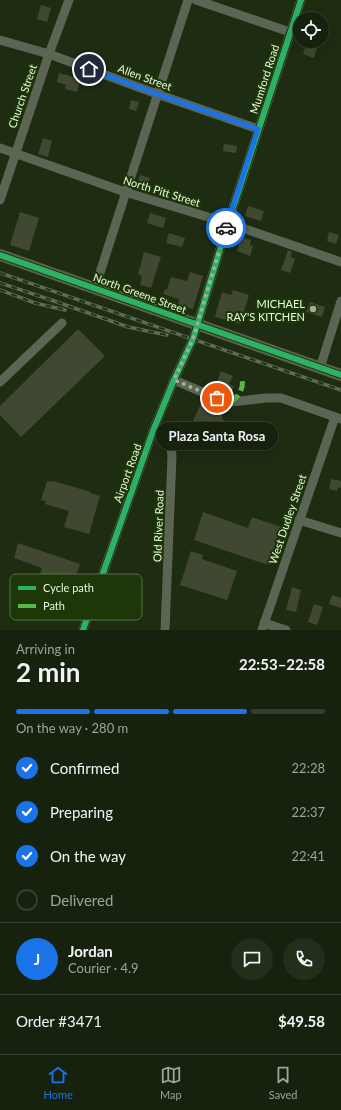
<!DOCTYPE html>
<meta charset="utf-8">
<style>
:root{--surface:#16210e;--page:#232e1c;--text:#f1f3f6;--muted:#9ea39e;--line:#353e2e;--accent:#1a73e8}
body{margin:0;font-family:Lato,sans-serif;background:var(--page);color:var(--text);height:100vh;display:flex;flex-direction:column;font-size:15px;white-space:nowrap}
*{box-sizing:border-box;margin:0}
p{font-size:13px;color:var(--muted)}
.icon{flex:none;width:22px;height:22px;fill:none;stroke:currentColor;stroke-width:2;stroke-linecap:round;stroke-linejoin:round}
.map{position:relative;height:630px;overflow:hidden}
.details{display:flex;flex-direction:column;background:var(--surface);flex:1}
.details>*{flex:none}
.fabs{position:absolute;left:293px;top:12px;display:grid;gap:8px}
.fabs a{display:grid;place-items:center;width:36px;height:36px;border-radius:50%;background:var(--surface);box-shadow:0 4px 16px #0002,0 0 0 1px var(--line);font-size:20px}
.pin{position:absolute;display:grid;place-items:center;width:34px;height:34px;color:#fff;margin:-17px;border:2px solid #fff;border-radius:50%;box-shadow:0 1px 4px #0007}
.courier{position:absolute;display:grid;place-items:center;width:40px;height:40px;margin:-20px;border:3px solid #1a73e8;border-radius:50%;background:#fff;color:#222;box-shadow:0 1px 5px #0007}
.bubble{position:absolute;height:28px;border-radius:14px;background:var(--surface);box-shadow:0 4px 16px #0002,0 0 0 1px var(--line);font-size:13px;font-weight:700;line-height:28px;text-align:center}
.headline em{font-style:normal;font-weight:700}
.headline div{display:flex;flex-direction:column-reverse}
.headline{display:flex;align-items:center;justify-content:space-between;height:68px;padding:0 16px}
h1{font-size:26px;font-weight:700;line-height:30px}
.bar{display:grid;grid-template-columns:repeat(4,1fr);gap:6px 4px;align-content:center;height:48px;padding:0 16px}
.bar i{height:5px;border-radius:3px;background:var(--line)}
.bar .selected{background:var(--accent)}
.bar p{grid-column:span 4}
.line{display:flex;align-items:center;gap:10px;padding:0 16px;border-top:1px solid var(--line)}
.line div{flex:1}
.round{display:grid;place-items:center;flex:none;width:42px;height:42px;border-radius:21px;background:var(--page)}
ol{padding:0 16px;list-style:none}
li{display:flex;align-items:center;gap:12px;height:44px}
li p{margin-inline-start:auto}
li .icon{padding:4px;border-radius:50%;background:var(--accent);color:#fff;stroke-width:4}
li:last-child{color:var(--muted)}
li i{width:22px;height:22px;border:2px solid var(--line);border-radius:50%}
.menu{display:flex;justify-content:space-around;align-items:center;height:56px;border-top:1px solid var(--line);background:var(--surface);font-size:11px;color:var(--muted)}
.menu a{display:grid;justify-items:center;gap:2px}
.menu .selected{color:var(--accent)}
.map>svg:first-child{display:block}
</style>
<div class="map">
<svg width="341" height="630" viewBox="0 0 341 630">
<rect width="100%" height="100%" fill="#1e2c12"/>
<g fill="#404831">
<path d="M 41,5 L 51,8 L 47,22 L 37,19 Z"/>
<path d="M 307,41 L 319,41 L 314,58 L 303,54 Z"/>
<path d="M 59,73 L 81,79 L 77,92 L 65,89 L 66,85 L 57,82 Z"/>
<path d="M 131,100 L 139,102 L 136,111 L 129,109 Z"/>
<path d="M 43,138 L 52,141 L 48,157 L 38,154 Z"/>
<path d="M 224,144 L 237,146 L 236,153 L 223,151 Z"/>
<path d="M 140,175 L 150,178 L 147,187 L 137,184 Z"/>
<path d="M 248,206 L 264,211 L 261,221 L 245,216 Z"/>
<path d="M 20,212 L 39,218 L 29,251 L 10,245 Z"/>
<path d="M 150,213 L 166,218 L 163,228 L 147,223 Z"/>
<path d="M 329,232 L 339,235 L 336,244 L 327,241 Z"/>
<path d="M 169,233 L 185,238 L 182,247 L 166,243 Z"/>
<path d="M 241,237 L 251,240 L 250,245 L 253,246 L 250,256 L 237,251 Z"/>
<path d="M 288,250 L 292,252 L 291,257 L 295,259 L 290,273 L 281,270 Z"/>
<path d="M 144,252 L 161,257 L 151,288 L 140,285 L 142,276 L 138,274 Z"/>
<path d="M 190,272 L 203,276 L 193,309 L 178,305 L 179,299 L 163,294 L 165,289 L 167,290 L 171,277 L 187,281 Z"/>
<path d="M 233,290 L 249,295 L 240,324 L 215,317 L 222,292 L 231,295 Z"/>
<path d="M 310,302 L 325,307 L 322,317 L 306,312 Z"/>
<path d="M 78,329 L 105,356 L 21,437 L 0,415 L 0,406 Z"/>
<path d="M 221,371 L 233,376 L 229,384 L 234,386 L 232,391 L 215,386 Z"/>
<path d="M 202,401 L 212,404 L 211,405 L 216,407 L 214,412 L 223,416 L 222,419 L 233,425 L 232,428 L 220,423 L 217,432 L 192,423 Z"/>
<path d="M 331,479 L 341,481 L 341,488 L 338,487 L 337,491 L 329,489 Z"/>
<path d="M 47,481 L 53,482 L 53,481 L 91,492 L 90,493 L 100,496 L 89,534 L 64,527 L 69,511 L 45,504 L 46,501 L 41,500 Z"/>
<path d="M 203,512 L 248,528 L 252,517 L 281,527 L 268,565 L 194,540 Z"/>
<path d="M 18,543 L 80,564 L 73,585 L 40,574 L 42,568 L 14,558 Z"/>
<path d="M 191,551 L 203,555 L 202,559 L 237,571 L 227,600 L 180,585 Z"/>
<path d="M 292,587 L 301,590 L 296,612 L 286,610 Z"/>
<path d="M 332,595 L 341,598 L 341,608 L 329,604 Z"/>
<path d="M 314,604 L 323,607 L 317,625 L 308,622 Z"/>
</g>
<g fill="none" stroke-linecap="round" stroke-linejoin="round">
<g stroke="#5a6653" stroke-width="9">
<path d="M 196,0 L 290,32"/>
<path d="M 0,40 L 49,54 L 157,94 L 258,129"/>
<path d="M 0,148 L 125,192 L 228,223 L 341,262"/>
<path d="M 0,200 L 49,54 L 69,0"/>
<path d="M 95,288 L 188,0"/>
<path d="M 320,368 L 341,301"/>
<path d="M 174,380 L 221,400 L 231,402 L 266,398 L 281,398 L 341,419"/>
<path d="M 0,382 L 62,323"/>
<path d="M 153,431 C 165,438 171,440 172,456 L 165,630"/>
<path d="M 299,520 L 341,533"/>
<path d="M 264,623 L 286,630"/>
<path d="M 83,630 L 153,431 L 174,380 L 193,339 L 228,223 L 301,0"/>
<path d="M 262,630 L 335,417"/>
</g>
<path stroke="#5b624a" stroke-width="12" d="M 0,255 L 341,375"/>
<g stroke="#5f6a58" stroke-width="3.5">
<g id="rail">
<path d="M 0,273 L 341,390"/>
<path d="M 0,283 L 57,302 L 128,327 L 167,335"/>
<path d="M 0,290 L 35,303 L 65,310"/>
</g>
</g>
<use href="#rail" stroke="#1d3708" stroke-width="2" stroke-dasharray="6" stroke-linecap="butt"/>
<path stroke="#58b947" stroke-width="5" stroke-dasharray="10 5" stroke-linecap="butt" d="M 231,402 C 240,395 244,388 242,377"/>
<g stroke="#1d3708" stroke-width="8">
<g id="cycleway">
<path d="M 0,255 L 341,375"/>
<path d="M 83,630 L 153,431 L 174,380 L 193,339 L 228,223 L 301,0"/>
</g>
</g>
<use href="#cycleway" stroke="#2db169" stroke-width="6"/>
</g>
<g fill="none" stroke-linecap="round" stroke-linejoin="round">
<path stroke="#a1b197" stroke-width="4" stroke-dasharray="0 7.2" d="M 217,398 L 174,380 L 193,339 L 226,228"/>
<path stroke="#1a73e8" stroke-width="5" d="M 89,69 L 157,94 L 258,129 L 226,228"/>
</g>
<circle fill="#a1b197" stroke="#1d3708" stroke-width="1.5" cx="313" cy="309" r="4"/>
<g text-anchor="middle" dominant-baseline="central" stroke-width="4" stroke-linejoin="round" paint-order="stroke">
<g font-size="11" fill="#e8f9de" stroke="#1d3708">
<text transform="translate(145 77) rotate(20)">Allen Street</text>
<text transform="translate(264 79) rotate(-72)">Mumford Road</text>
<text transform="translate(22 96) rotate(-71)">Church Street</text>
<text transform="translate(162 191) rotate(17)">North Pitt Street</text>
<text transform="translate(140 293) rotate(20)">North Greene Street</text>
<text transform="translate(127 473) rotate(-70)">Airport Road</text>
<text transform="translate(287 519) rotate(-71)">West Dudley Street</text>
<text transform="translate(158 526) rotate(-88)">Old River Road</text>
</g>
<g font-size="11" fill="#e8f9de" stroke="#1d3708" text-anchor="end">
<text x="305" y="303">MICHAEL<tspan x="305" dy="13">RAY'S KITCHEN</tspan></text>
</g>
</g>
<rect x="10" y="574" width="132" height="46" rx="6" fill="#1d3708" stroke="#5a7148" stroke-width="1"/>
<rect x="18" y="586" width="18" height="4" fill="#2db169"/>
<rect x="18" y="604" width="18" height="4" fill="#58b947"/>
<g font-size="11" fill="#e8f9de">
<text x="43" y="592">Cycle path</text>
<text x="43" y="610">Path</text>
</g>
</svg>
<div class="fabs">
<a><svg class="icon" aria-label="locate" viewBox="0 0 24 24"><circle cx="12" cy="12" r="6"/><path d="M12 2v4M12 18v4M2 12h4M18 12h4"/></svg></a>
</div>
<div class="pin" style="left:217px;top:398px;background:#ea580c"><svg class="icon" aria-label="bag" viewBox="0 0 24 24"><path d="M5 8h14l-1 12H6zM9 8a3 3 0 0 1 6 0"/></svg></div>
<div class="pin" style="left:89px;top:69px;background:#1f2937"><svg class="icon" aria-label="home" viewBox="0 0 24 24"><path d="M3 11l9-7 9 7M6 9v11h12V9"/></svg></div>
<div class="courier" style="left:226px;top:228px"><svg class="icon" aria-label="car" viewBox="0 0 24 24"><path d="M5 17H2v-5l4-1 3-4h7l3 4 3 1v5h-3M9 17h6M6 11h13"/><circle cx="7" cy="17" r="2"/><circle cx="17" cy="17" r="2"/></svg></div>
<div class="bubble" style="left:156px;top:422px;width:122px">Plaza Santa Rosa</div>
</div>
<section class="details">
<div class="headline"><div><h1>2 min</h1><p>Arriving in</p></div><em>22:53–22:58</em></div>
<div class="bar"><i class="selected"></i><i class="selected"></i><i class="selected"></i><i></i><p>On the way · 280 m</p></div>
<ol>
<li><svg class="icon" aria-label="check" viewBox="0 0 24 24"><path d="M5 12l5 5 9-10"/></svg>Confirmed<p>22:28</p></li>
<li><svg class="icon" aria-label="check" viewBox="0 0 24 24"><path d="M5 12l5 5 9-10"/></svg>Preparing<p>22:37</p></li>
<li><svg class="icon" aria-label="check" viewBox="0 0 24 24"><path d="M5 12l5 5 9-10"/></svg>On the way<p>22:41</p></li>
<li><i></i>Delivered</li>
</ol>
<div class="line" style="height:72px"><b class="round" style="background:var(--accent);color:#fff">J</b><div><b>Jordan</b><p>Courier · 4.9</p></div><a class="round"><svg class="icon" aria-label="chat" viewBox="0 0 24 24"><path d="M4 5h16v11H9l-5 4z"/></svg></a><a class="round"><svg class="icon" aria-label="phone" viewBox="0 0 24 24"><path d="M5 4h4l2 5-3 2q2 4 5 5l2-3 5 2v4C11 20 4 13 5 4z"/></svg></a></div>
<div class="line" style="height:52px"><div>Order #3471</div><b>$49.58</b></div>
</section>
<nav class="menu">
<a class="selected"><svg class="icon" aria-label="home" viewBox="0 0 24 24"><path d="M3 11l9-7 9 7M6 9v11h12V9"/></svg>Home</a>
<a><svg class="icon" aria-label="map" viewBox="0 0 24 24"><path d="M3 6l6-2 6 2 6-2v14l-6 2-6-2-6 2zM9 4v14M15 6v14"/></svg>Map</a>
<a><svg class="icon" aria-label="saved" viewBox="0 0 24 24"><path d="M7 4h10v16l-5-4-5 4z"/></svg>Saved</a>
</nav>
